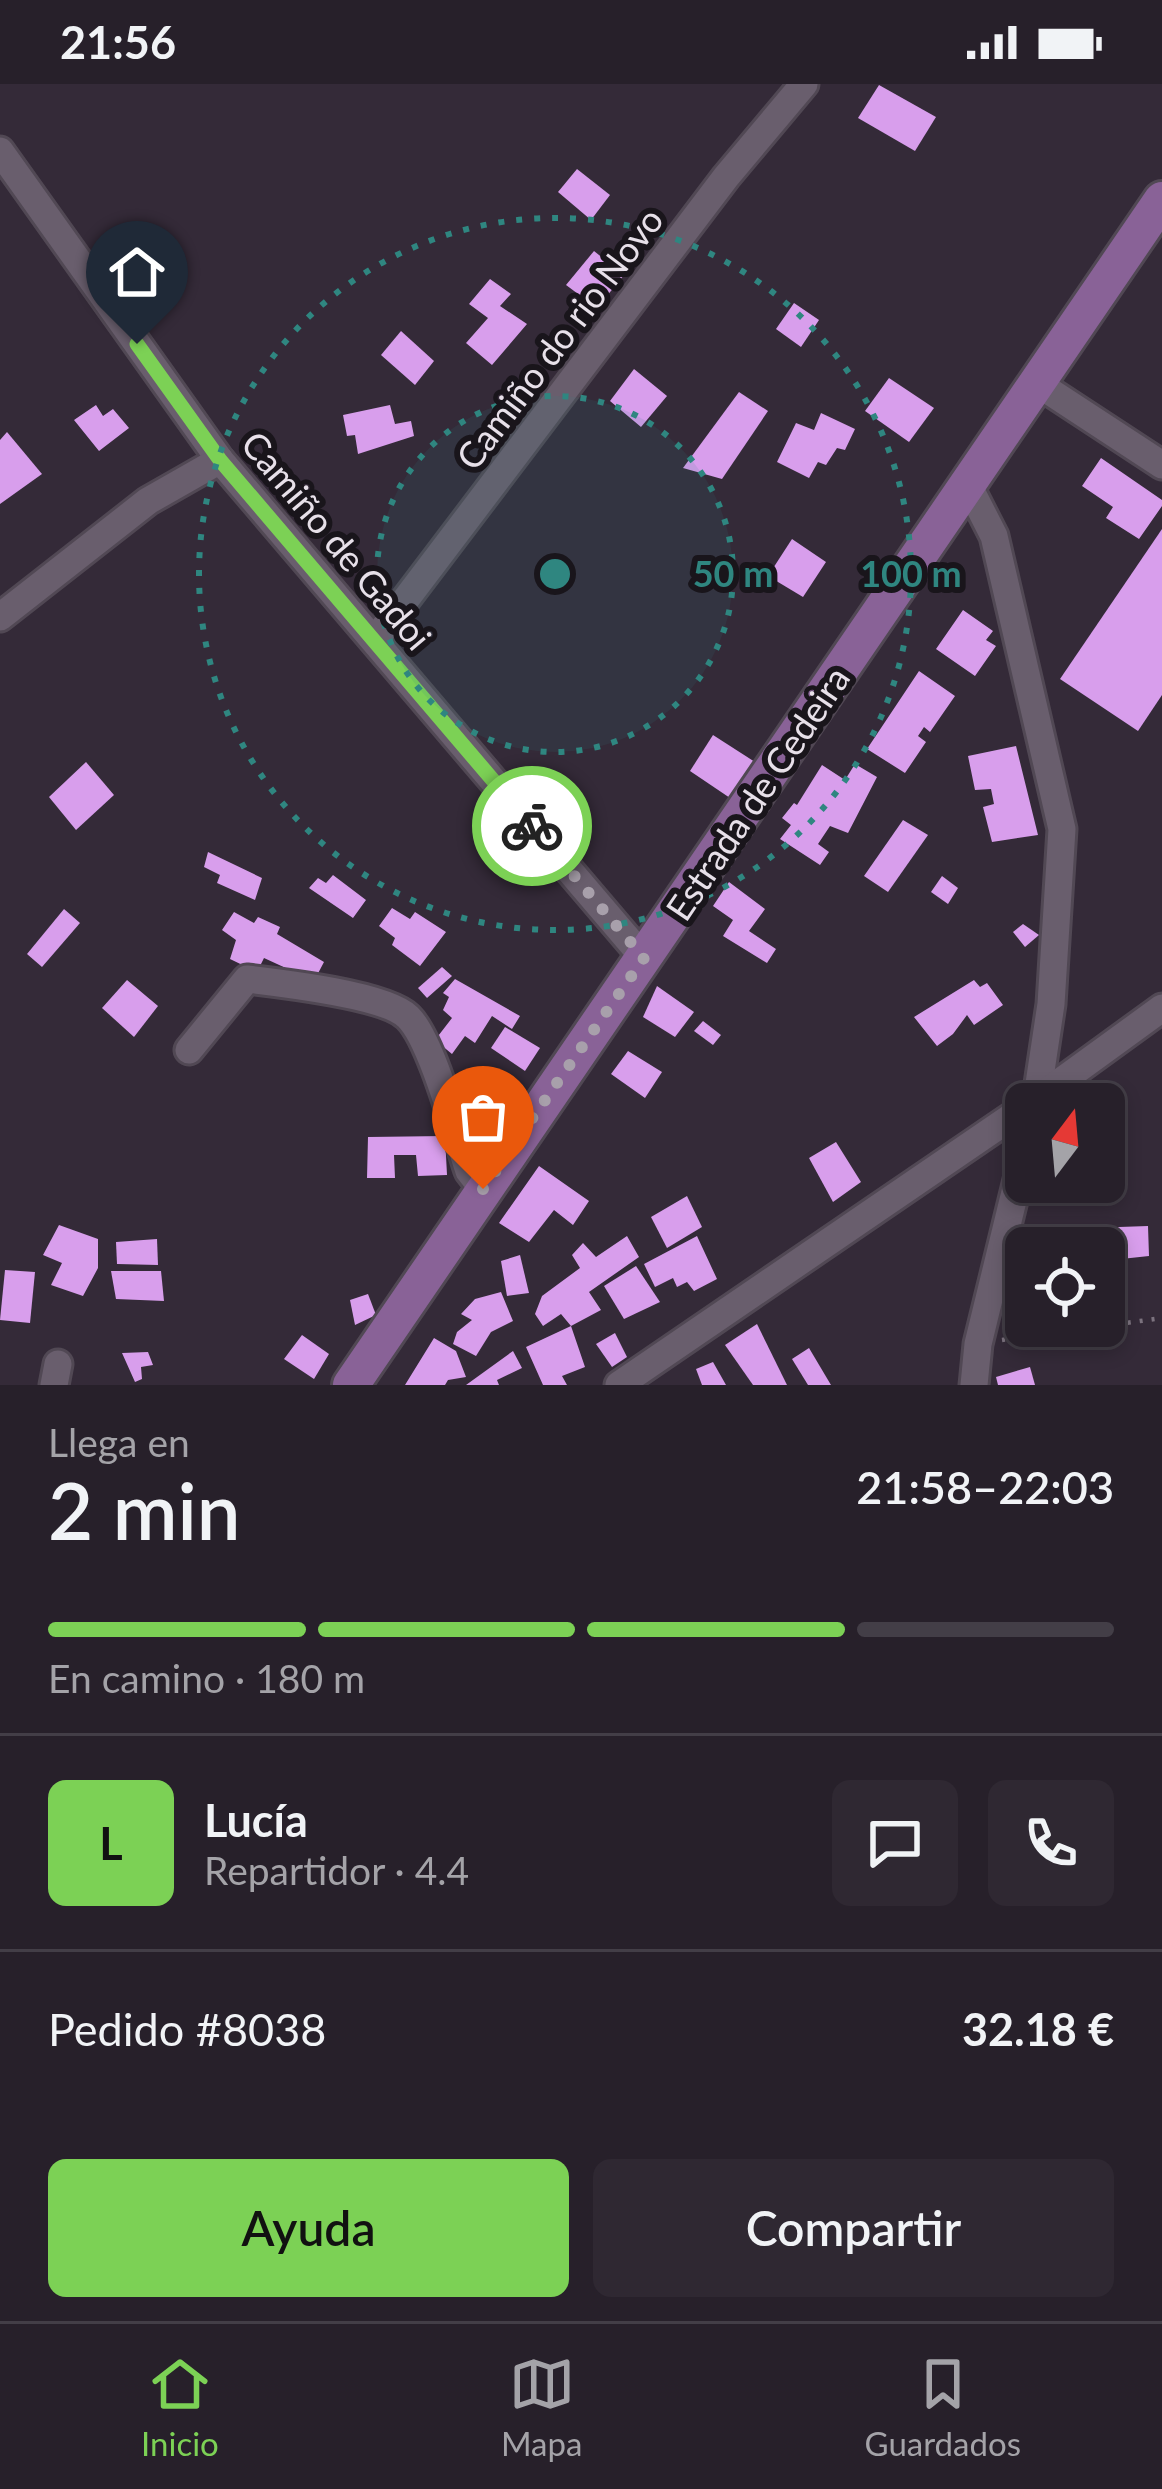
<!DOCTYPE html>
<html lang="es">
<meta charset="utf-8">
<style>
:root{--surface:#27202a;--page:#2f2832;--text:#f1f3f6;--muted:#a4a3a8;--line:#433e47;--accent:#7cd155}
body{margin:0;font-family:Lato,sans-serif;background:var(--page);color:var(--text);height:100vh;display:flex;flex-direction:column;font-size:45px;white-space:nowrap}
*{box-sizing:border-box;margin:0}
p{font-size:39px;color:var(--muted)}
.icon{flex:none;width:66px;height:66px;fill:none;stroke:currentColor;stroke-width:2;stroke-linecap:round;stroke-linejoin:round}
.map{position:relative;height:1301px;overflow:hidden}
.details{display:flex;flex-direction:column;background:var(--surface);flex:1}
.details>*{flex:none}
.needle{width:78px;rotate:16deg}
.fabs{position:absolute;left:1005px;top:999px;display:grid;gap:24px}
.fabs a{display:grid;place-items:center;width:120px;height:120px;border-radius:18px;background:var(--surface);box-shadow:0 6px 18px #0003,0 0 0 3px var(--line);font-size:60px}
.pin{position:absolute;display:grid;place-items:center;width:102px;height:102px;color:#fff;margin:-123px -51px;border-radius:50% 50% 50% 0;rotate:-45deg;box-shadow:0 0 12px #0007}
.pin .icon{rotate:45deg}
.courier{position:absolute;display:grid;place-items:center;width:120px;height:120px;margin:-60px;border:9px solid #7cd155;border-radius:50%;background:#fff;color:#222;box-shadow:0 3px 15px #0007}
.overview em{font-style:normal;font-weight:600}
.overview div{display:flex;flex-direction:column-reverse}
.overview{display:flex;align-items:center;justify-content:space-between;height:204px;padding:0 48px}
h1{font-size:78px;font-weight:600;line-height:90px}
.bar{display:grid;grid-template-columns:repeat(4,1fr);gap:18px 12px;align-content:center;height:144px;padding:0 48px}
.bar i{height:15px;border-radius:9px;background:var(--line)}
.bar .on{background:var(--accent)}
.bar p{grid-column:span 4}
.line{display:flex;align-items:center;gap:30px;padding:0 48px;border-top:3px solid var(--line)}
.line div{flex:1}
.round{display:grid;place-items:center;flex:none;width:126px;height:126px;border-radius:18px;background:var(--page)}
.cta{display:flex;gap:24px;margin-top:auto;padding:24px 48px}
.cta a{flex:1;height:138px;border-radius:18px;background:var(--accent);color:#111;font-size:48px;font-weight:600;line-height:138px;text-align:center}
.cta a+a{background:var(--page);color:var(--text)}
.status{display:flex;justify-content:space-between;align-items:center;height:84px;padding:0 60px;background:var(--surface);direction:ltr}
.status svg{height:33px;fill:currentColor}
.dock{display:flex;justify-content:space-around;align-items:center;height:168px;border-top:3px solid var(--line);background:var(--surface);font-size:33px;color:var(--muted)}
.dock a{display:grid;justify-items:center;gap:6px}
.dock .on{color:var(--accent)}
.map>svg:first-child{display:block}
</style>
<div class="status"><b>21:56</b><svg viewBox="0 0 49 12"><path d="M0 12V9h3v3zM5 12V6h3v6zM10 12V3h3v9zM15 12V0h3v12zM26 1h20v11H26zM47 4h2v5h-2z"/></svg></div>
<div class="map">
<svg width="1162" height="1301" viewBox="0 0 1162 1301">
<rect width="100%" height="100%" fill="#342a38"/>
<g fill="#d89eec">
<path d="M 879,1 L 936,33 L 915,67 L 858,34 Z"/>
<path d="M 577,85 L 610,111 L 591,136 L 558,108 Z"/>
<path d="M 594,167 L 624,191 L 597,224 L 566,201 Z"/>
<path d="M 490,195 L 511,210 L 500,222 L 527,240 L 492,281 L 466,259 L 488,234 L 469,220 Z"/>
<path d="M 794,219 L 819,236 L 801,263 L 776,245 Z"/>
<path d="M 401,247 L 434,277 L 415,301 L 381,271 Z"/>
<path d="M 634,285 L 667,312 L 641,343 L 610,317 Z"/>
<path d="M 889,294 L 934,324 L 909,358 L 865,327 Z"/>
<path d="M 739,308 L 768,327 L 722,395 L 683,384 Z"/>
<path d="M 96,321 L 103,332 L 113,325 L 129,344 L 99,367 L 74,336 Z"/>
<path d="M 390,321 L 395,340 L 411,337 L 414,352 L 358,370 L 355,351 L 347,352 L 343,331 Z"/>
<path d="M 821,329 L 855,345 L 845,366 L 837,364 L 826,381 L 818,378 L 809,394 L 777,378 L 796,339 L 814,346 Z"/>
<path d="M 7,348 L 42,390 L 0,420 L 0,356 Z"/>
<path d="M 1101,374 L 1162,416 L 1162,422 L 1139,455 L 1106,434 L 1113,423 L 1082,402 Z"/>
<path d="M 1162,445 L 1162,611 L 1138,647 L 1060,595 Z"/>
<path d="M 792,455 L 826,478 L 803,513 L 768,492 Z"/>
<path d="M 963,526 L 993,547 L 986,556 L 996,562 L 975,592 L 936,565 Z"/>
<path d="M 919,587 L 955,612 L 930,648 L 924,643 L 918,652 L 926,658 L 905,689 L 867,665 Z"/>
<path d="M 713,651 L 755,678 L 733,716 L 690,687 Z"/>
<path d="M 1016,662 L 1038,751 L 992,758 L 983,723 L 994,720 L 991,705 L 975,706 L 968,672 Z"/>
<path d="M 86,678 L 114,711 L 76,746 L 49,713 Z"/>
<path d="M 855,680 L 877,693 L 848,749 L 830,742 L 818,760 L 829,768 L 820,781 L 780,755 L 791,741 L 782,734 L 794,719 L 797,721 L 822,681 L 845,696 Z"/>
<path d="M 903,736 L 928,751 L 888,808 L 864,792 Z"/>
<path d="M 208,768 L 262,794 L 255,816 L 217,799 L 220,791 L 204,783 Z"/>
<path d="M 333,791 L 366,816 L 353,834 L 309,804 L 318,794 L 326,799 Z"/>
<path d="M 942,792 L 958,804 L 948,820 L 931,808 Z"/>
<path d="M 729,798 L 765,825 L 749,847 L 776,865 L 767,879 L 723,852 L 733,836 L 713,822 Z"/>
<path d="M 392,824 L 410,835 L 415,828 L 446,848 L 420,882 L 392,861 L 395,854 L 379,842 Z"/>
<path d="M 64,825 L 80,839 L 42,883 L 27,870 Z"/>
<path d="M 234,828 L 254,839 L 258,833 L 280,843 L 277,850 L 324,878 L 314,897 L 264,874 L 257,888 L 230,875 L 236,856 L 222,846 Z"/>
<path d="M 1023,840 L 1039,851 L 1025,863 L 1013,848 Z"/>
<path d="M 442,883 L 452,892 L 427,914 L 418,904 Z"/>
<path d="M 455,895 L 520,932 L 512,945 L 492,932 L 475,959 L 465,952 L 452,970 L 435,956 L 452,934 L 443,926 L 449,913 L 443,909 Z"/>
<path d="M 127,896 L 158,922 L 134,953 L 102,924 Z"/>
<path d="M 974,896 L 980,903 L 987,899 L 1003,921 L 974,941 L 967,931 L 953,950 L 937,962 L 914,933 Z"/>
<path d="M 657,902 L 694,928 L 675,953 L 643,933 Z"/>
<path d="M 703,937 L 721,951 L 713,961 L 694,947 Z"/>
<path d="M 505,943 L 540,964 L 525,987 L 491,964 Z"/>
<path d="M 628,967 L 662,988 L 645,1014 L 611,990 Z"/>
<path d="M 445,1052 L 447,1091 L 418,1092 L 416,1071 L 394,1071 L 395,1094 L 367,1094 L 368,1053 Z"/>
<path d="M 836,1058 L 861,1098 L 833,1118 L 809,1074 Z"/>
<path d="M 539,1082 L 589,1117 L 573,1141 L 554,1126 L 529,1158 L 499,1139 Z"/>
<path d="M 687,1112 L 702,1143 L 667,1164 L 651,1133 Z"/>
<path d="M 59,1141 L 98,1155 L 98,1184 L 83,1212 L 51,1201 L 62,1179 L 43,1171 Z"/>
<path d="M 1148,1142 L 1149,1172 L 1112,1176 L 1112,1190 L 1104,1190 L 1104,1164 L 1078,1164 L 1076,1150 L 1089,1149 L 1090,1144 Z"/>
<path d="M 627,1152 L 639,1173 L 589,1208 L 601,1226 L 571,1242 L 561,1230 L 543,1242 L 535,1230 L 542,1212 L 580,1184 L 572,1171 L 583,1159 L 596,1173 Z"/>
<path d="M 697,1152 L 717,1195 L 694,1207 L 687,1198 L 677,1203 L 673,1194 L 655,1203 L 644,1180 Z"/>
<path d="M 157,1155 L 158,1181 L 117,1180 L 116,1158 Z"/>
<path d="M 520,1171 L 529,1209 L 507,1212 L 501,1177 Z"/>
<path d="M 636,1182 L 660,1218 L 624,1235 L 604,1202 Z"/>
<path d="M 5,1186 L 35,1188 L 30,1239 L 0,1236 Z"/>
<path d="M 111,1187 L 161,1187 L 164,1217 L 116,1215 Z"/>
<path d="M 501,1208 L 513,1237 L 491,1248 L 476,1272 L 453,1260 L 457,1248 L 472,1236 L 461,1230 L 475,1215 Z"/>
<path d="M 368,1210 L 376,1231 L 355,1241 L 350,1216 Z"/>
<path d="M 757,1240 L 787,1301 L 753,1301 L 725,1261 Z"/>
<path d="M 571,1242 L 585,1283 L 562,1292 L 567,1301 L 543,1301 L 526,1263 Z"/>
<path d="M 615,1249 L 627,1273 L 612,1283 L 596,1260 Z"/>
<path d="M 302,1251 L 329,1270 L 314,1295 L 284,1275 Z"/>
<path d="M 434,1254 L 456,1267 L 466,1293 L 448,1296 L 445,1301 L 405,1301 Z"/>
<path d="M 809,1264 L 831,1301 L 808,1301 L 792,1275 Z"/>
<path d="M 513,1267 L 522,1284 L 497,1296 L 499,1301 L 466,1301 Z"/>
<path d="M 148,1268 L 153,1281 L 141,1283 L 142,1295 L 135,1298 L 122,1269 Z"/>
<path d="M 713,1278 L 726,1301 L 702,1301 L 696,1285 Z"/>
<path d="M 1030,1283 L 1035,1301 L 998,1301 L 996,1293 Z"/>
</g>
<g fill="none" stroke-linecap="round" stroke-linejoin="round">
<g stroke="#514854" stroke-width="33">
<g id="minor">
<path d="M 0,67 L 220,376 L 644,874"/>
<path d="M 1037,299 L 1162,381"/>
<path d="M 968,401 L 994,452 L 1062,745 L 1051,920 L 1036,1020"/>
<path d="M 0,533 L 148,417 L 220,376"/>
<path d="M 375,556 L 726,93 L 804,0"/>
<path d="M 189,966 L 247,895 C 281,899 386,911 408,933 C 432,956 457,1052 469,1087 L 483,1105"/>
<path d="M 1030,1020 L 1162,924"/>
<path d="M 54,1301 L 58,1280"/>
<path d="M 619,1301 L 1026,1023"/>
<path d="M 974,1301 L 978,1260 L 1026,1063"/>
</g>
</g>
<g stroke="#514854" stroke-width="42">
<path id="major" d="M 351,1301 L 1162,116"/>
</g>
<g stroke="#7c737f" stroke-width="4.5" stroke-dasharray="3 9" stroke-linecap="butt">
<path d="M 1104,1242 L 1162,1234"/>
<path d="M 1002,1256 L 1103,1242"/>
</g>
<use href="#minor" stroke="#695e6d" stroke-width="27"/>
<use href="#major" stroke="#896297" stroke-width="36"/>
</g>
<g fill="none" stroke-linecap="round" stroke-linejoin="round">
<path stroke="#a8a0ab" stroke-width="12" stroke-dasharray="0 21.6" d="M 483,1105 L 644,874 L 532,742"/>
<path stroke="#7cd155" stroke-width="15" d="M 137,260 L 220,376 L 532,742"/>
</g>
<circle cx="555" cy="490" r="178" fill="#2f8680" fill-opacity=".12"/>
<g fill="none" stroke="#2f8680" stroke-width="6" stroke-dasharray="6 12">
<circle cx="555" cy="490" r="178"/>
<circle cx="555" cy="490" r="356"/>
</g>
<g text-anchor="middle" dominant-baseline="central" stroke-width="12" stroke-linejoin="round" paint-order="stroke">
<g font-size="36" fill="#e7e0e9" stroke="#19151b">
<text transform="translate(559 254) rotate(-53)">Camiño do rio Novo</text>
<text transform="translate(337 456) rotate(50)">Camiño de Gadoi</text>
<text transform="translate(757 709) rotate(-56)">Estrada de Cedeira</text>
</g>
</g>
<circle cx="555" cy="490" r="18" fill="#2f8680" stroke="#19151b" stroke-width="6"/>
<g font-size="36" text-anchor="middle" font-weight="bold" fill="#2f8680" stroke="#19151b" stroke-width="12" stroke-linejoin="round" paint-order="stroke">
<text x="733" y="503">50 m</text>
<text x="911" y="503">100 m</text>
</g>
</svg>
<div class="fabs">
<a><svg class="needle" viewBox="-14 -14 28 28"><path d="M0-13l5 13h-10z" fill="#e53935"/><path d="M0 13l5-13h-10z" fill="#a4a3a8"/></svg></a>
<a><svg class="icon" aria-label="locate" viewBox="0 0 24 24"><circle cx="12" cy="12" r="6"/><path d="M12 2v4M12 18v4M2 12h4M18 12h4"/></svg></a>
</div>
<div class="pin" style="left:483px;top:1105px;background:#ea580c"><svg class="icon" aria-label="bag" viewBox="0 0 24 24"><path d="M5 8h14l-1 12H6zM9 8a3 3 0 0 1 6 0"/></svg></div>
<div class="pin" style="left:137px;top:260px;background:#1f2937"><svg class="icon" aria-label="home" viewBox="0 0 24 24"><path d="M3 11l9-7 9 7M6 9v11h12V9"/></svg></div>
<div class="courier" style="left:532px;top:742px"><svg class="icon" aria-label="bike" viewBox="0 0 24 24"><circle cx="6" cy="16" r="4"/><circle cx="18" cy="16" r="4"/><path d="M6 16l4-8h5l3 8M10 8l3 8H6M13 5h3"/></svg></div>
</div>
<section class="details">
<div class="overview"><div><h1>2 min</h1><p>Llega en</p></div><em>21:58–22:03</em></div>
<div class="bar"><i class="on"></i><i class="on"></i><i class="on"></i><i></i><p>En camino · 180 m</p></div>
<div class="line" style="height:216px"><b class="round" style="background:var(--accent);color:#111">L</b><div><b>Lucía</b><p>Repartidor · 4.4</p></div><a class="round"><svg class="icon" aria-label="chat" viewBox="0 0 24 24"><path d="M4 5h16v11H9l-5 4z"/></svg></a><a class="round"><svg class="icon" aria-label="phone" viewBox="0 0 24 24"><path d="M5 4h4l2 5-3 2q2 4 5 5l2-3 5 2v4C11 20 4 13 5 4z"/></svg></a></div>
<div class="line" style="height:156px"><div>Pedido #8038</div><b>32.18 €</b></div>
<div class="cta"><a>Ayuda</a><a>Compartir</a></div>
</section>
<nav class="dock">
<a class="on"><svg class="icon" aria-label="home" viewBox="0 0 24 24"><path d="M3 11l9-7 9 7M6 9v11h12V9"/></svg>Inicio</a>
<a><svg class="icon" aria-label="map" viewBox="0 0 24 24"><path d="M3 6l6-2 6 2 6-2v14l-6 2-6-2-6 2zM9 4v14M15 6v14"/></svg>Mapa</a>
<a><svg class="icon" aria-label="saved" viewBox="0 0 24 24"><path d="M7 4h10v16l-5-4-5 4z"/></svg>Guardados</a>
</nav>
